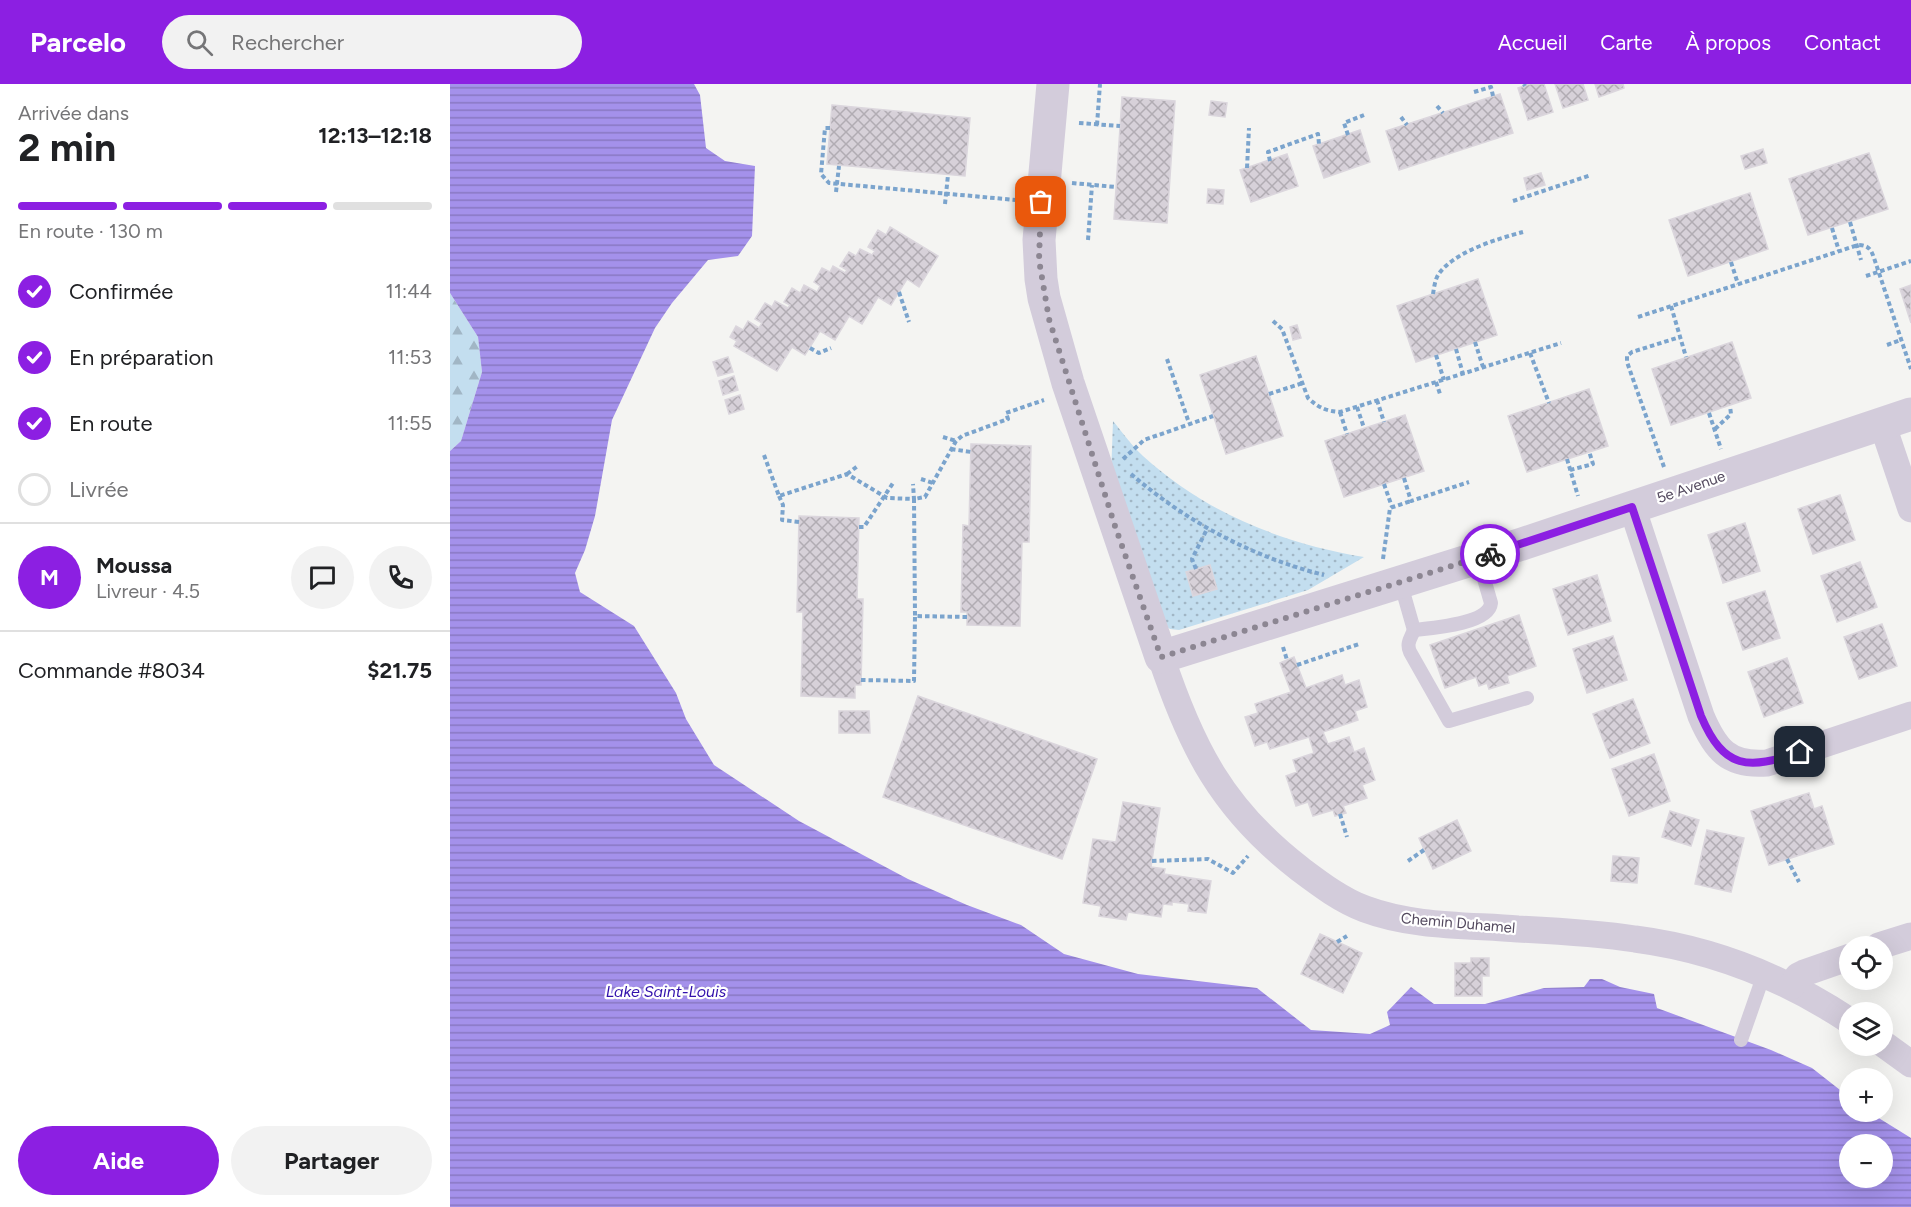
<!DOCTYPE html>
<html lang="fr">
<meta charset="utf-8">
<style>
:root{--surface:#fff;--page:#f2f2f2;--text:#202124;--muted:#757577;--line:#e0e0e0;--accent:#8c1fe2}
body{margin:0;font-family:Figtree,sans-serif;background:var(--page);color:var(--text);height:100vh;display:flex;flex-direction:column;font-size:22px;white-space:nowrap}
*{box-sizing:border-box;margin:0}
p{font-size:20px;color:var(--muted)}
.icon{flex:none;width:33px;height:33px;fill:none;stroke:currentColor;stroke-width:2;stroke-linecap:round;stroke-linejoin:round}
.map{position:relative;flex:1;overflow:hidden}
.panel{display:flex;flex-direction:column;background:var(--surface);width:450px}
.panel>*{flex:none}
.buttons{position:absolute;left:1389px;top:852px;display:grid;gap:12px}
.buttons a{display:grid;place-items:center;width:54px;height:54px;border-radius:50%;background:var(--surface);box-shadow:0 6px 24px #0002;font-size:30px}
.pin{position:absolute;display:grid;place-items:center;width:51px;height:51px;color:#fff;margin:-26px;border-radius:12px;box-shadow:0 3px 9px #0006}
.courier{position:absolute;display:grid;place-items:center;width:60px;height:60px;margin:-30px;border:4px solid #8c1fe2;border-radius:50%;background:#fff;color:#222;box-shadow:0 2px 8px #0007}
.summary em{font-style:normal;font-weight:700}
.summary div{display:flex;flex-direction:column-reverse}
.summary{display:flex;align-items:center;justify-content:space-between;height:102px;padding:0 18px}
h1{font-size:39px;font-weight:700;line-height:45px}
.bar{display:grid;grid-template-columns:repeat(4,1fr);gap:9px 6px;align-content:center;height:72px;padding:0 18px}
.bar i{height:8px;border-radius:4px;background:var(--line)}
.bar .active{background:var(--accent)}
.bar p{grid-column:span 4}
.line{display:flex;align-items:center;gap:15px;padding:0 18px;border-top:2px solid var(--line)}
.line div{flex:1}
.round{display:grid;place-items:center;flex:none;width:63px;height:63px;border-radius:32px;background:var(--page)}
ol{padding:0 18px;list-style:none}
li{display:flex;align-items:center;gap:18px;height:66px}
li p{margin-inline-start:auto}
li .icon{padding:6px;border-radius:50%;background:var(--accent);color:#fff;stroke-width:4}
li:last-child{color:var(--muted)}
li i{width:33px;height:33px;border:3px solid var(--line);border-radius:50%}
.action{display:flex;gap:12px;margin-top:auto;padding:12px 18px}
.action a{flex:1;height:69px;border-radius:36px;background:var(--accent);color:#fff;font-size:24px;font-weight:700;line-height:69px;text-align:center}
.action a+a{background:var(--page);color:var(--text)}
header{display:flex;align-items:center;gap:36px;box-sizing:border-box;height:84px;padding:0 30px;background:var(--accent);color:#fff}
header strong{font-size:28px}
nav{display:flex;gap:33px;margin-inline-start:auto;font-size:21px}
.search{width:420px;height:54px;background:var(--page);display:flex;align-items:center;gap:15px;box-sizing:border-box;padding:0 21px;border-radius:33px;color:var(--muted);font-size:22px}
main{display:flex;flex:1;min-height:0}
.map>svg:first-child{display:block}
</style>
<header>
<strong>Parcelo</strong>
<div class="search"><svg class="icon" aria-label="search" viewBox="0 0 24 24"><circle cx="10" cy="10" r="6"/><path d="M15 15l6 6"/></svg>Rechercher</div>
<nav><a>Accueil</a><a>Carte</a><a>À propos</a><a>Contact</a></nav>
</header>
<main>
<section class="panel">
<div class="summary"><div><h1>2 min</h1><p>Arrivée dans</p></div><em>12:13–12:18</em></div>
<div class="bar"><i class="active"></i><i class="active"></i><i class="active"></i><i></i><p>En route · 130 m</p></div>
<ol>
<li><svg class="icon" aria-label="check" viewBox="0 0 24 24"><path d="M5 12l5 5 9-10"/></svg>Confirmée<p>11:44</p></li>
<li><svg class="icon" aria-label="check" viewBox="0 0 24 24"><path d="M5 12l5 5 9-10"/></svg>En préparation<p>11:53</p></li>
<li><svg class="icon" aria-label="check" viewBox="0 0 24 24"><path d="M5 12l5 5 9-10"/></svg>En route<p>11:55</p></li>
<li><i></i>Livrée</li>
</ol>
<div class="line" style="height:108px"><b class="round" style="background:var(--accent);color:#fff">M</b><div><b>Moussa</b><p>Livreur · 4.5</p></div><a class="round"><svg class="icon" aria-label="chat" viewBox="0 0 24 24"><path d="M4 5h16v11H9l-5 4z"/></svg></a><a class="round"><svg class="icon" aria-label="phone" viewBox="0 0 24 24"><path d="M5 4h4l2 5-3 2q2 4 5 5l2-3 5 2v4C11 20 4 13 5 4z"/></svg></a></div>
<div class="line" style="height:78px"><div>Commande #8034</div><b>$21.75</b></div>
<div class="action"><a>Aide</a><a>Partager</a></div>
</section>
<div class="map">
<svg width="1461" height="1123" viewBox="0 0 1461 1123">
<defs>
<pattern id="green-dots" width="8" height="8" patternUnits="userSpaceOnUse" patternTransform="scale(1.5)"><rect width="8" height="8" fill="#c3deef"/><path d="M2 2h.1M6 6h.1" fill="none" stroke="#a1b6c5" stroke-width="1.8" stroke-linecap="round"/></pattern>
<pattern id="forest-firs" width="22" height="20" patternUnits="userSpaceOnUse" patternTransform="scale(1.5)"><rect width="22" height="20" fill="#c3deef"/><path d="M5 1l3.5 6h-7zM16 11l3.5 6h-7z" fill="#a1b6c5"/></pattern>
<pattern id="water-rules" width="6" height="5" patternUnits="userSpaceOnUse" patternTransform="scale(1.5)"><rect width="6" height="5" fill="#a491eb"/><path d="M0 2.5h6" fill="none" stroke="#8878c2"/></pattern>
<pattern id="building-cross-hatch" width="8" height="8" patternUnits="userSpaceOnUse" patternTransform="scale(1.5)"><rect width="8" height="8" fill="#d7d1d9"/><path d="M0 0l8 8M0 8l8-8" fill="none" stroke="#b1acb3"/></pattern>
</defs>
<rect width="100%" height="100%" fill="#f4f4f2"/>
<path fill="url(#green-dots)" d="M 663,337 C 673,349 682,362 693,372 C 756,429 831,459 914,473 L 858,506 L 729,546 L 720,545 L 714,541 L 661,393 Z"/>
<path fill="url(#forest-firs)" d="M 0,209 L 28,253 L 32,288 L 11,357 L 0,367 Z"/>
<path fill="url(#water-rules)" fill-rule="evenodd" d="M 0,0 L 244,0 L 250,11 L 256,64 L 275,77 L 305,82 L 302,152 L 288,172 L 258,176 L 222,219 L 205,244 L 162,336 L 145,432 L 135,466 L 125,489 L 130,508 L 184,542 L 226,609 L 236,635 L 264,681 L 349,737 L 458,795 L 517,821 L 571,841 L 614,870 L 688,890 L 807,904 L 861,946 L 920,950 L 940,941 L 937,928 L 961,903 L 984,920 L 1035,920 L 1094,904 L 1134,903 L 1140,895 L 1152,895 L 1170,903 L 1204,910 L 1207,924 L 1321,966 L 1362,984 L 1399,1013 L 1400,1028 L 1419,1028 L 1461,1054 L 1461,1123 L 0,1123 L 0,367 L 11,357 L 32,288 L 28,253 L 0,209 ZM 1400,1060 L 1432,1060 L 1432,1094 L 1400,1094 Z"/>
<g fill="url(#building-cross-hatch)" stroke="#dbd6dd" stroke-width="1.5">
<path d="M 1080,0 L 1094,0 L 1103,28 L 1078,36 L 1068,4 Z"/>
<path d="M 1105,0 L 1133,0 L 1138,16 L 1113,24 Z"/>
<path d="M 1145,0 L 1173,0 L 1174,4 L 1149,13 Z"/>
<path d="M 1050,10 L 1063,49 L 949,86 L 936,47 Z"/>
<path d="M 672,13 L 725,17 L 717,139 L 664,135 Z"/>
<path d="M 761,17 L 777,19 L 775,33 L 759,31 Z"/>
<path d="M 382,21 L 520,34 L 515,92 L 377,80 Z"/>
<path d="M 910,46 L 920,78 L 874,94 L 863,62 Z"/>
<path d="M 1313,65 L 1317,79 L 1295,85 L 1291,72 Z"/>
<path d="M 1419,69 L 1438,125 L 1358,151 L 1339,95 Z"/>
<path d="M 837,70 L 848,102 L 801,118 L 790,86 Z"/>
<path d="M 1091,89 L 1095,101 L 1077,106 L 1074,94 Z"/>
<path d="M 758,105 L 774,106 L 773,120 L 757,119 Z"/>
<path d="M 1300,109 L 1318,165 L 1238,192 L 1219,136 Z"/>
<path d="M 440,143 L 488,172 L 469,203 L 457,195 L 441,221 L 428,213 L 412,240 L 399,232 L 385,256 L 370,247 L 355,271 L 342,263 L 327,287 L 284,262 L 287,257 L 280,253 L 286,242 L 293,246 L 298,237 L 309,244 L 312,239 L 305,235 L 315,219 L 322,223 L 325,217 L 338,224 L 340,221 L 334,218 L 342,204 L 350,209 L 354,201 L 367,208 L 370,202 L 364,198 L 372,184 L 380,188 L 383,182 L 395,189 L 397,186 L 390,182 L 399,168 L 406,172 L 410,165 L 422,171 L 425,167 L 418,163 L 428,146 L 436,151 Z"/>
<path d="M 1028,195 L 1047,251 L 966,278 L 947,222 Z"/>
<path d="M 1461,201 L 1461,239 L 1450,205 Z"/>
<path d="M 847,241 L 851,254 L 843,256 L 840,243 Z"/>
<path d="M 1282,258 L 1301,314 L 1221,341 L 1202,285 Z"/>
<path d="M 806,272 L 833,352 L 776,370 L 750,291 Z"/>
<path d="M 278,273 L 283,288 L 268,292 L 263,278 Z"/>
<path d="M 284,292 L 288,306 L 273,311 L 269,297 Z"/>
<path d="M 1139,305 L 1158,362 L 1077,388 L 1058,332 Z"/>
<path d="M 290,311 L 294,325 L 279,330 L 275,316 Z"/>
<path d="M 955,331 L 974,387 L 894,413 L 875,357 Z"/>
<path d="M 521,360 L 581,362 L 579,458 L 572,458 L 570,542 L 517,541 L 517,528 L 511,528 L 513,441 L 519,442 Z"/>
<path d="M 1390,411 L 1405,456 L 1363,470 L 1348,425 Z"/>
<path d="M 349,432 L 409,434 L 407,515 L 413,515 L 411,601 L 405,601 L 405,614 L 351,612 L 353,528 L 347,528 Z"/>
<path d="M 1295,439 L 1310,487 L 1273,499 L 1258,451 Z"/>
<path d="M 1410,478 L 1427,523 L 1387,538 L 1371,492 Z"/>
<path d="M 760,481 L 767,505 L 743,512 L 736,488 Z"/>
<path d="M 1147,491 L 1161,537 L 1118,551 L 1103,505 Z"/>
<path d="M 1315,507 L 1330,554 L 1293,566 L 1277,519 Z"/>
<path d="M 1069,531 L 1086,582 L 1057,592 L 1059,599 L 1039,605 L 1037,599 L 1029,602 L 1026,593 L 995,604 L 980,561 Z"/>
<path d="M 1432,540 L 1447,582 L 1409,595 L 1394,553 Z"/>
<path d="M 1163,552 L 1177,596 L 1137,609 L 1123,565 Z"/>
<path d="M 844,573 L 856,604 L 892,591 L 895,601 L 909,596 L 917,623 L 905,627 L 908,636 L 873,648 L 878,660 L 899,653 L 904,668 L 914,664 L 925,696 L 912,701 L 917,714 L 893,722 L 896,729 L 885,732 L 883,726 L 863,732 L 858,718 L 846,722 L 836,692 L 847,688 L 843,676 L 864,669 L 859,653 L 820,665 L 817,658 L 805,662 L 795,633 L 808,629 L 805,620 L 841,608 L 830,579 Z"/>
<path d="M 1337,574 L 1353,619 L 1314,633 L 1298,588 Z"/>
<path d="M 468,612 L 647,675 L 612,775 L 433,713 Z"/>
<path d="M 1183,615 L 1200,659 L 1160,674 L 1143,630 Z"/>
<path d="M 389,627 L 419,627 L 420,649 L 389,649 Z"/>
<path d="M 1204,670 L 1220,717 L 1179,732 L 1162,685 Z"/>
<path d="M 1359,709 L 1364,725 L 1372,722 L 1384,760 L 1319,781 L 1301,727 Z"/>
<path d="M 673,718 L 710,724 L 701,783 L 715,785 L 714,790 L 761,797 L 756,829 L 738,827 L 739,820 L 722,818 L 722,821 L 713,820 L 711,833 L 678,828 L 676,836 L 649,832 L 651,822 L 633,819 L 643,755 L 666,758 Z"/>
<path d="M 1220,727 L 1249,736 L 1241,762 L 1212,753 Z"/>
<path d="M 1007,736 L 1021,767 L 983,785 L 969,754 Z"/>
<path d="M 1257,746 L 1294,754 L 1281,808 L 1245,800 Z"/>
<path d="M 1163,772 L 1189,774 L 1187,799 L 1161,797 Z"/>
<path d="M 870,850 L 912,869 L 893,909 L 851,890 Z"/>
<path d="M 1021,874 L 1039,874 L 1039,892 L 1032,892 L 1032,912 L 1005,912 L 1005,879 L 1021,879 Z"/>
</g>
<g fill="none" stroke-linecap="round" stroke-linejoin="round">
<g stroke="#7ba4cd" stroke-width="4" stroke-dasharray="4.5 3" stroke-linecap="butt">
<path d="M 1074,0 L 1075,2"/>
<path d="M 1024,8 L 1041,3 L 1043,12"/>
<path d="M 987,22 L 993,29"/>
<path d="M 951,33 L 957,41"/>
<path d="M 629,39 L 670,42"/>
<path d="M 647,41 L 650,0"/>
<path d="M 380,44 L 375,44 L 371,90 L 379,99 L 566,116"/>
<path d="M 898,51 L 894,39 L 914,31"/>
<path d="M 820,77 L 818,68 L 868,50 L 869,60"/>
<path d="M 797,84 L 799,44"/>
<path d="M 622,99 L 666,103"/>
<path d="M 386,108 L 389,82"/>
<path d="M 1063,117 L 1141,91"/>
<path d="M 495,120 L 498,91"/>
<path d="M 1400,138 L 1411,176"/>
<path d="M 1382,144 L 1389,167"/>
<path d="M 638,156 L 642,101"/>
<path d="M 1281,178 L 1288,200"/>
<path d="M 1416,192 L 1461,177"/>
<path d="M 449,208 L 459,238"/>
<path d="M 983,210 C 984,204 985,196 988,191 C 1003,168 1047,155 1073,148"/>
<path d="M 1221,222 L 1236,273"/>
<path d="M 1188,233 L 1408,161 C 1418,161 1421,165 1424,174 L 1461,285"/>
<path d="M 823,237 L 832,245 L 858,314 C 869,324 876,327 890,328 L 1111,259"/>
<path d="M 1025,258 L 1033,283"/>
<path d="M 1437,261 L 1451,256"/>
<path d="M 360,264 L 369,269 L 381,264"/>
<path d="M 1006,265 L 1013,290"/>
<path d="M 1080,269 L 1099,319"/>
<path d="M 986,271 L 994,296"/>
<path d="M 717,275 L 739,339"/>
<path d="M 986,298 L 990,310"/>
<path d="M 819,310 L 853,299"/>
<path d="M 927,316 L 934,338"/>
<path d="M 907,323 L 914,344"/>
<path d="M 890,328 L 897,350"/>
<path d="M 1259,329 L 1271,365"/>
<path d="M 1265,345 L 1281,330 L 1280,322"/>
<path d="M 493,353 L 506,357"/>
<path d="M 501,365 L 521,368"/>
<path d="M 314,371 L 329,412 L 397,390 L 437,414 L 464,415 L 463,400"/>
<path d="M 673,375 L 694,356 L 763,332"/>
<path d="M 1117,375 L 1128,412"/>
<path d="M 1214,383 L 1177,278 L 1177,272 L 1182,268 L 1230,253"/>
<path d="M 1120,386 L 1143,380 L 1139,367"/>
<path d="M 397,390 L 409,381"/>
<path d="M 681,390 C 737,438 802,473 874,491"/>
<path d="M 954,394 L 961,417 L 1019,398"/>
<path d="M 471,395 L 483,399"/>
<path d="M 934,400 L 942,423"/>
<path d="M 329,412 L 333,421 L 332,436 L 349,438"/>
<path d="M 409,443 L 414,443 L 443,399"/>
<path d="M 933,475 L 940,424 L 961,417"/>
<path d="M 746,485 L 742,475 L 757,445"/>
<path d="M 517,533 L 465,532 L 464,415 L 475,413 L 506,357 L 512,352 L 558,335 L 556,329 L 594,316"/>
<path d="M 833,563 L 837,576"/>
<path d="M 847,581 L 909,560"/>
<path d="M 411,596 L 464,597 L 465,532"/>
<path d="M 890,730 L 897,753"/>
<path d="M 1337,775 L 1349,798"/>
<path d="M 702,777 L 758,775 L 783,789 L 798,772"/>
<path d="M 958,777 L 974,766"/>
<path d="M 887,858 L 897,852"/>
</g>
<g stroke="#d3ccdb" stroke-width="14">
<path d="M 950,497 L 964,546 C 982,544 1039,540 1041,519 L 1028,474"/>
<path d="M 964,546 C 961,554 956,559 960,568 L 999,637 L 1077,614"/>
<path d="M 1291,956 L 1314,890"/>
</g>
<g stroke="#d3ccdb" stroke-width="27">
<path d="M 1432,339 L 1461,425"/>
<path d="M 1182,423 L 1251,632 C 1265,665 1278,682 1317,679 L 1461,631"/>
<path d="M 711,573 C 741,663 772,725 850,785 C 870,800 891,816 915,825 C 963,843 1018,841 1068,845 C 1107,847 1146,849 1185,855 C 1262,865 1335,894 1400,937"/>
<path d="M 1429,862 L 1461,852"/>
<path d="M 1342,902 L 1348,892 L 1354,889 L 1400,873"/>
<path d="M 1432,959 L 1461,980"/>
</g>
<path stroke="#d3ccdb" stroke-width="33" d="M 603,0 L 589,156 L 591,195 L 594,214 L 618,299 L 711,573 L 1072,460 L 1461,330"/>
</g>
<g fill="none" stroke-linecap="round" stroke-linejoin="round">
<path stroke="#8c8692" stroke-width="6" stroke-dasharray="0 10.8" d="M 591,118 L 589,176 L 599,235 L 665,442 L 711,573 L 1040,470"/>
<path stroke="#8c1fe2" stroke-width="8" d="M 1040,470 L 1182,423 L 1251,632 C 1274,686 1298,686 1350,668"/>
</g>
<g text-anchor="middle" dominant-baseline="central" stroke-width="4.5" stroke-linejoin="round" paint-order="stroke">
<g font-size="15" fill="#544a5f" stroke="#fff">
<text transform="translate(1241 403) rotate(-19)">5e Avenue</text>
<text transform="translate(1008 839) rotate(5)">Chemin Duhamel</text>
</g>
<g font-size="16" font-style="italic" fill="#3110ac" stroke="#fff">
<text x="216" y="907">Lake Saint-Louis</text>
</g>
</g>
</svg>
<div class="buttons">
<a><svg class="icon" aria-label="locate" viewBox="0 0 24 24"><circle cx="12" cy="12" r="6"/><path d="M12 2v4M12 18v4M2 12h4M18 12h4"/></svg></a>
<a><svg class="icon" aria-label="layers" viewBox="0 0 24 24"><path d="M12 4l9 5-9 5-9-5zM3 14l9 5 9-5"/></svg></a>
<a>+</a>
<a>−</a>
</div>
<div class="pin" style="left:591px;top:118px;background:#ea580c"><svg class="icon" aria-label="bag" viewBox="0 0 24 24"><path d="M5 8h14l-1 12H6zM9 8a3 3 0 0 1 6 0"/></svg></div>
<div class="pin" style="left:1350px;top:668px;background:#1f2937"><svg class="icon" aria-label="home" viewBox="0 0 24 24"><path d="M3 11l9-7 9 7M6 9v11h12V9"/></svg></div>
<div class="courier" style="left:1040px;top:470px"><svg class="icon" aria-label="bike" viewBox="0 0 24 24"><circle cx="6" cy="16" r="4"/><circle cx="18" cy="16" r="4"/><path d="M6 16l4-8h5l3 8M10 8l3 8H6M13 5h3"/></svg></div>
</div>
</main>
